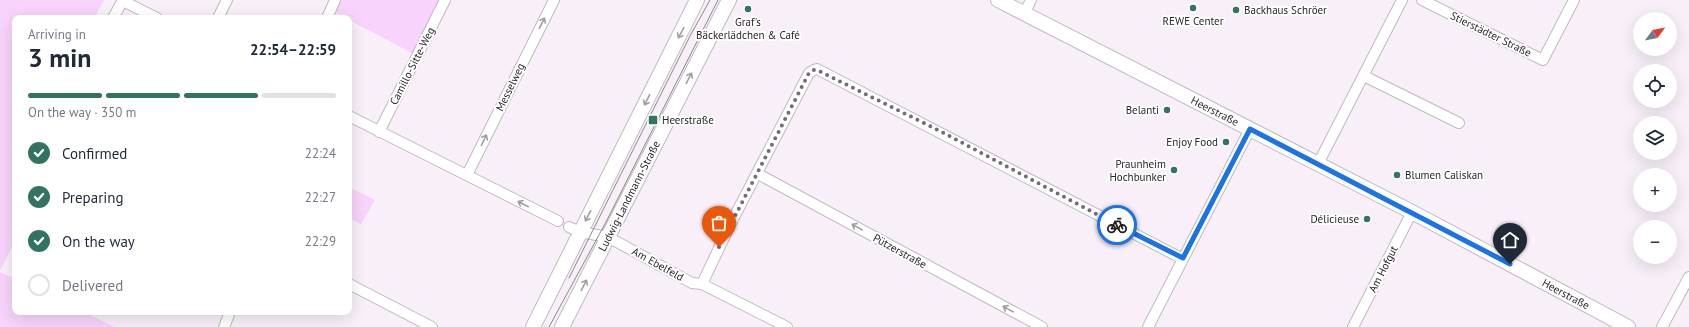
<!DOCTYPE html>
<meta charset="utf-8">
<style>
:root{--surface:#fff;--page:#f6f6f7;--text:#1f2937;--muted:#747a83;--line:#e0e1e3;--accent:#337362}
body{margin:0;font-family:"PT Sans",sans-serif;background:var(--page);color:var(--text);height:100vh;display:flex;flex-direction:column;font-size:15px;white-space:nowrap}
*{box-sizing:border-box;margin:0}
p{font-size:13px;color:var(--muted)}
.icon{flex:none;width:22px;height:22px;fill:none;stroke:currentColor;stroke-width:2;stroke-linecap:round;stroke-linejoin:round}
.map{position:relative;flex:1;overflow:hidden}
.panel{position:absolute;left:12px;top:15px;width:340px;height:300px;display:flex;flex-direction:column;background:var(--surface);border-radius:8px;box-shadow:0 4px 16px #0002}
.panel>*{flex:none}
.needle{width:26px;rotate:58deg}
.buttons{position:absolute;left:1633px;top:12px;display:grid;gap:8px}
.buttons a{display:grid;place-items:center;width:44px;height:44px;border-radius:50%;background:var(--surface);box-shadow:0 4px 16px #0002;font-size:20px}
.pin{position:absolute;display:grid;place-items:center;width:34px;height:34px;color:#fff;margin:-41px -17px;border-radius:50% 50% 50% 0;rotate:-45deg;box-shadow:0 0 4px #0007}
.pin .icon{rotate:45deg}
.courier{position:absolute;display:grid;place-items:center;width:40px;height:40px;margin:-20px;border:3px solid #1a73e8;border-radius:50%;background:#fff;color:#222;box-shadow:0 1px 5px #0007}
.headline em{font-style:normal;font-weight:800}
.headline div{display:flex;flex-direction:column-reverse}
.headline{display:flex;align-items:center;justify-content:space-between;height:68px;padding:0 16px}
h1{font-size:26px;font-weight:800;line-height:30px}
.bar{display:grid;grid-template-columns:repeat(4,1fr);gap:6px 4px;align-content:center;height:48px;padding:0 16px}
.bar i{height:5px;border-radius:3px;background:var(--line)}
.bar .current{background:var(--accent)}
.bar p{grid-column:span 4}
ol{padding:0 16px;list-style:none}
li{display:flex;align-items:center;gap:12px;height:44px}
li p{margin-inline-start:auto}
li .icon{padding:4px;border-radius:50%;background:var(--accent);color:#fff;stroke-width:4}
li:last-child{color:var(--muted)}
li i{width:22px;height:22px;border:2px solid var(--line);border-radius:50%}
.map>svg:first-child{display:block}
</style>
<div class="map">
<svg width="1689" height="327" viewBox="0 0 1689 327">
<rect width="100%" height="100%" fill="#f8eff8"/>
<g fill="#f8d3fb">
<path d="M 0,0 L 104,0 L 94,18 L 15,18 L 15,241 L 0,271 Z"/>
<path d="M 340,0 L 441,0 L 414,54 L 349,20 L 349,18 L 334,12 Z"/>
<path d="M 353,189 L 375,200 L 361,224 L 349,218 L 349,191 Z"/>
<path d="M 0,272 L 15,279 L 15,312 L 84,312 L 115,327 L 0,327 Z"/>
</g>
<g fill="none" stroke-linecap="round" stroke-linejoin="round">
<g stroke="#c1b9c1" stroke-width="12">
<g id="street">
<path d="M 1422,0 L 1543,60 L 1574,0"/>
<path d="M 123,1 L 157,18"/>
<path d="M 1024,14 L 1031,0"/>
<path d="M 113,18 L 123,0"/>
<path d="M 218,18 L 227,0"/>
<path d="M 327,18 L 335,0"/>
<path d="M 1364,76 L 1459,123"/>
<path d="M 349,116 L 558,221"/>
<path d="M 379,132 L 445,0"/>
<path d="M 1318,164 L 1402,0"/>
<path d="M 758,174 L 1042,327"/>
<path d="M 467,175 L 554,0"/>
<path d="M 569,227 L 580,232 L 608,237 L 692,283 L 702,284 L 787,327"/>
<path d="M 349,284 L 432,327"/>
<path d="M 702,284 L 731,223 L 809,73 L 814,70 L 817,69 L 1183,259"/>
<path d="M 224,327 L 230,312"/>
<path d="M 1148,327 L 1250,129"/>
<path d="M 1353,327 L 1412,212"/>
<path d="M 1662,327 L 1689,277"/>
</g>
</g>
<g stroke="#c1b9c1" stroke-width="16">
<g id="secondary">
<path d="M 998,0 L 1412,212 L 1628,327"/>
<path d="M 533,327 L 697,0"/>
<path d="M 562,327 L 729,0"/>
</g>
</g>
<use href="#street" stroke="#fff" stroke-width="10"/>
<use href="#secondary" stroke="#fff" stroke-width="14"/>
<g stroke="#8c868c" stroke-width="1">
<path d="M 569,278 L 690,36 L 710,0"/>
<path d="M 549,327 L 606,222 L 718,0"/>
</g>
</g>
<defs><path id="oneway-shaft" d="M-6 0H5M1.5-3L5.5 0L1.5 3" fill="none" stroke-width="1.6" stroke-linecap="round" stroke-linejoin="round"/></defs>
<g stroke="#a09ea0">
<use href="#oneway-shaft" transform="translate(542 23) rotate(-63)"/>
<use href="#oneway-shaft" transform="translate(681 33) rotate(118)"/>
<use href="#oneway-shaft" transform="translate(689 78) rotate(-63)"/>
<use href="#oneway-shaft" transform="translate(647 100) rotate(117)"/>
<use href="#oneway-shaft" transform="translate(484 140) rotate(-64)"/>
<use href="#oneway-shaft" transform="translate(523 204) rotate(-153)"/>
<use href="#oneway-shaft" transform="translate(588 216) rotate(117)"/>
<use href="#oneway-shaft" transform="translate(857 227) rotate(-151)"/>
<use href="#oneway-shaft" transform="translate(584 285) rotate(-63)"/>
<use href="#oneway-shaft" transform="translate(1008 309) rotate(-151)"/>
</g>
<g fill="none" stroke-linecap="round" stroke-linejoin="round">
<path stroke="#736e73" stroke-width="4" stroke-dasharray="0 7.2" d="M 719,247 L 809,73 L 814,70 L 817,70 L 940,131 L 1117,225"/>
<path stroke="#1a73e8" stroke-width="5" d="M 1117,225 L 1183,258 L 1250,129 L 1510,264"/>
</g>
<g fill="#337362" stroke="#fff" stroke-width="1.5">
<circle cx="1193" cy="8" r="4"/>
<circle cx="748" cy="9" r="4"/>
<circle cx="1236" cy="10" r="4"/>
<circle cx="1167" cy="110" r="4"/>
<rect x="648" y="115" width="10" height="10" rx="2"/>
<circle cx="1226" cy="142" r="4"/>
<circle cx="1174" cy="170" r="4"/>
<circle cx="1397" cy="175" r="4"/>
<circle cx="1367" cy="219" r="4"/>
</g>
<g text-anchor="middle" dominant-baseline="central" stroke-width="4" stroke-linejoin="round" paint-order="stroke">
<g font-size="11" fill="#2b282b" stroke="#fff" text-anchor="end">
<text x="1244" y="10" text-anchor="start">Backhaus Schröer</text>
<text x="1193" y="21" text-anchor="middle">REWE Center</text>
<text x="748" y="22" text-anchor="middle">Graf's<tspan x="748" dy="13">Bäckerlädchen &amp; Café</tspan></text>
<text x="1159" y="110">Belanti</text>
<text x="662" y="120" text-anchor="start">Heerstraße</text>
<text x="1218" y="142">Enjoy Food</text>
<text x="1166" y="164">Praunheim<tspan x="1166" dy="13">Hochbunker</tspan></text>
<text x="1405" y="175" text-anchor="start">Blumen Caliskan</text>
<text x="1359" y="219">Délicieuse</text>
</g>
<g font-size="11" fill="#2b282b" stroke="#fff">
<text transform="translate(1491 34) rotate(26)">Stierstädter Straße</text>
<text transform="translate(412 66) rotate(-63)">Camillo-Sitte-Weg</text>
<text transform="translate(510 87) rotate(-64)">Messelweg</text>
<text transform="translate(1215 111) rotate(27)">Heerstraße</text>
<text transform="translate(629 196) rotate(-63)">Ludwig-Landmann-Straße</text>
<text transform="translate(900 251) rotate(29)">Pützerstraße</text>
<text transform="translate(658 264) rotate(29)">Am Ebelfeld</text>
<text transform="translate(1383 269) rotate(-63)">Am Hofgut</text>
<text transform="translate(1566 294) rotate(28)">Heerstraße</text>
</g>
</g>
</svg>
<div class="buttons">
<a><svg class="needle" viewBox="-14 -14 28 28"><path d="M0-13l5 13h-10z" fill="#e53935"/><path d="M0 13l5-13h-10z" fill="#747a83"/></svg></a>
<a><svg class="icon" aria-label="locate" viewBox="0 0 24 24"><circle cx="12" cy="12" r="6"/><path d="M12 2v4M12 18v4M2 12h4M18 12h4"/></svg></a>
<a><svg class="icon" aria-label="layers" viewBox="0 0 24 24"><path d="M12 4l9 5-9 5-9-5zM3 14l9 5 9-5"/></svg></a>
<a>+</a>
<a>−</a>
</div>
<div class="pin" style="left:719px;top:247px;background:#ea580c"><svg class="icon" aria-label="bag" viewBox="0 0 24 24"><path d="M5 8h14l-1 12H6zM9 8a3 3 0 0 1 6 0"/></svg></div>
<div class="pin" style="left:1510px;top:264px;background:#1f2937"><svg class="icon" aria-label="home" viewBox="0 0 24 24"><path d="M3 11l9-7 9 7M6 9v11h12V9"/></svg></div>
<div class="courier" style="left:1117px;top:225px"><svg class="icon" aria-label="bike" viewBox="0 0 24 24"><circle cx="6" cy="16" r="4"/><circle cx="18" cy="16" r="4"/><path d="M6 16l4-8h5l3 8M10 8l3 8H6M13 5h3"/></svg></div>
<section class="panel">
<div class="headline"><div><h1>3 min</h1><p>Arriving in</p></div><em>22:54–22:59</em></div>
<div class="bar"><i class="current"></i><i class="current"></i><i class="current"></i><i></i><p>On the way · 350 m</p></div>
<ol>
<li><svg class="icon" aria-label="check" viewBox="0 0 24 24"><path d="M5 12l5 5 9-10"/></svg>Confirmed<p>22:24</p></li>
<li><svg class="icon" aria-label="check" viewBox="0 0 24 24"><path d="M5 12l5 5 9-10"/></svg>Preparing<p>22:27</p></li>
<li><svg class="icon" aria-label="check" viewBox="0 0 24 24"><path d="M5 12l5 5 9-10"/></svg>On the way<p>22:29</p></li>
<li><i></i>Delivered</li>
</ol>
</section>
</div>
